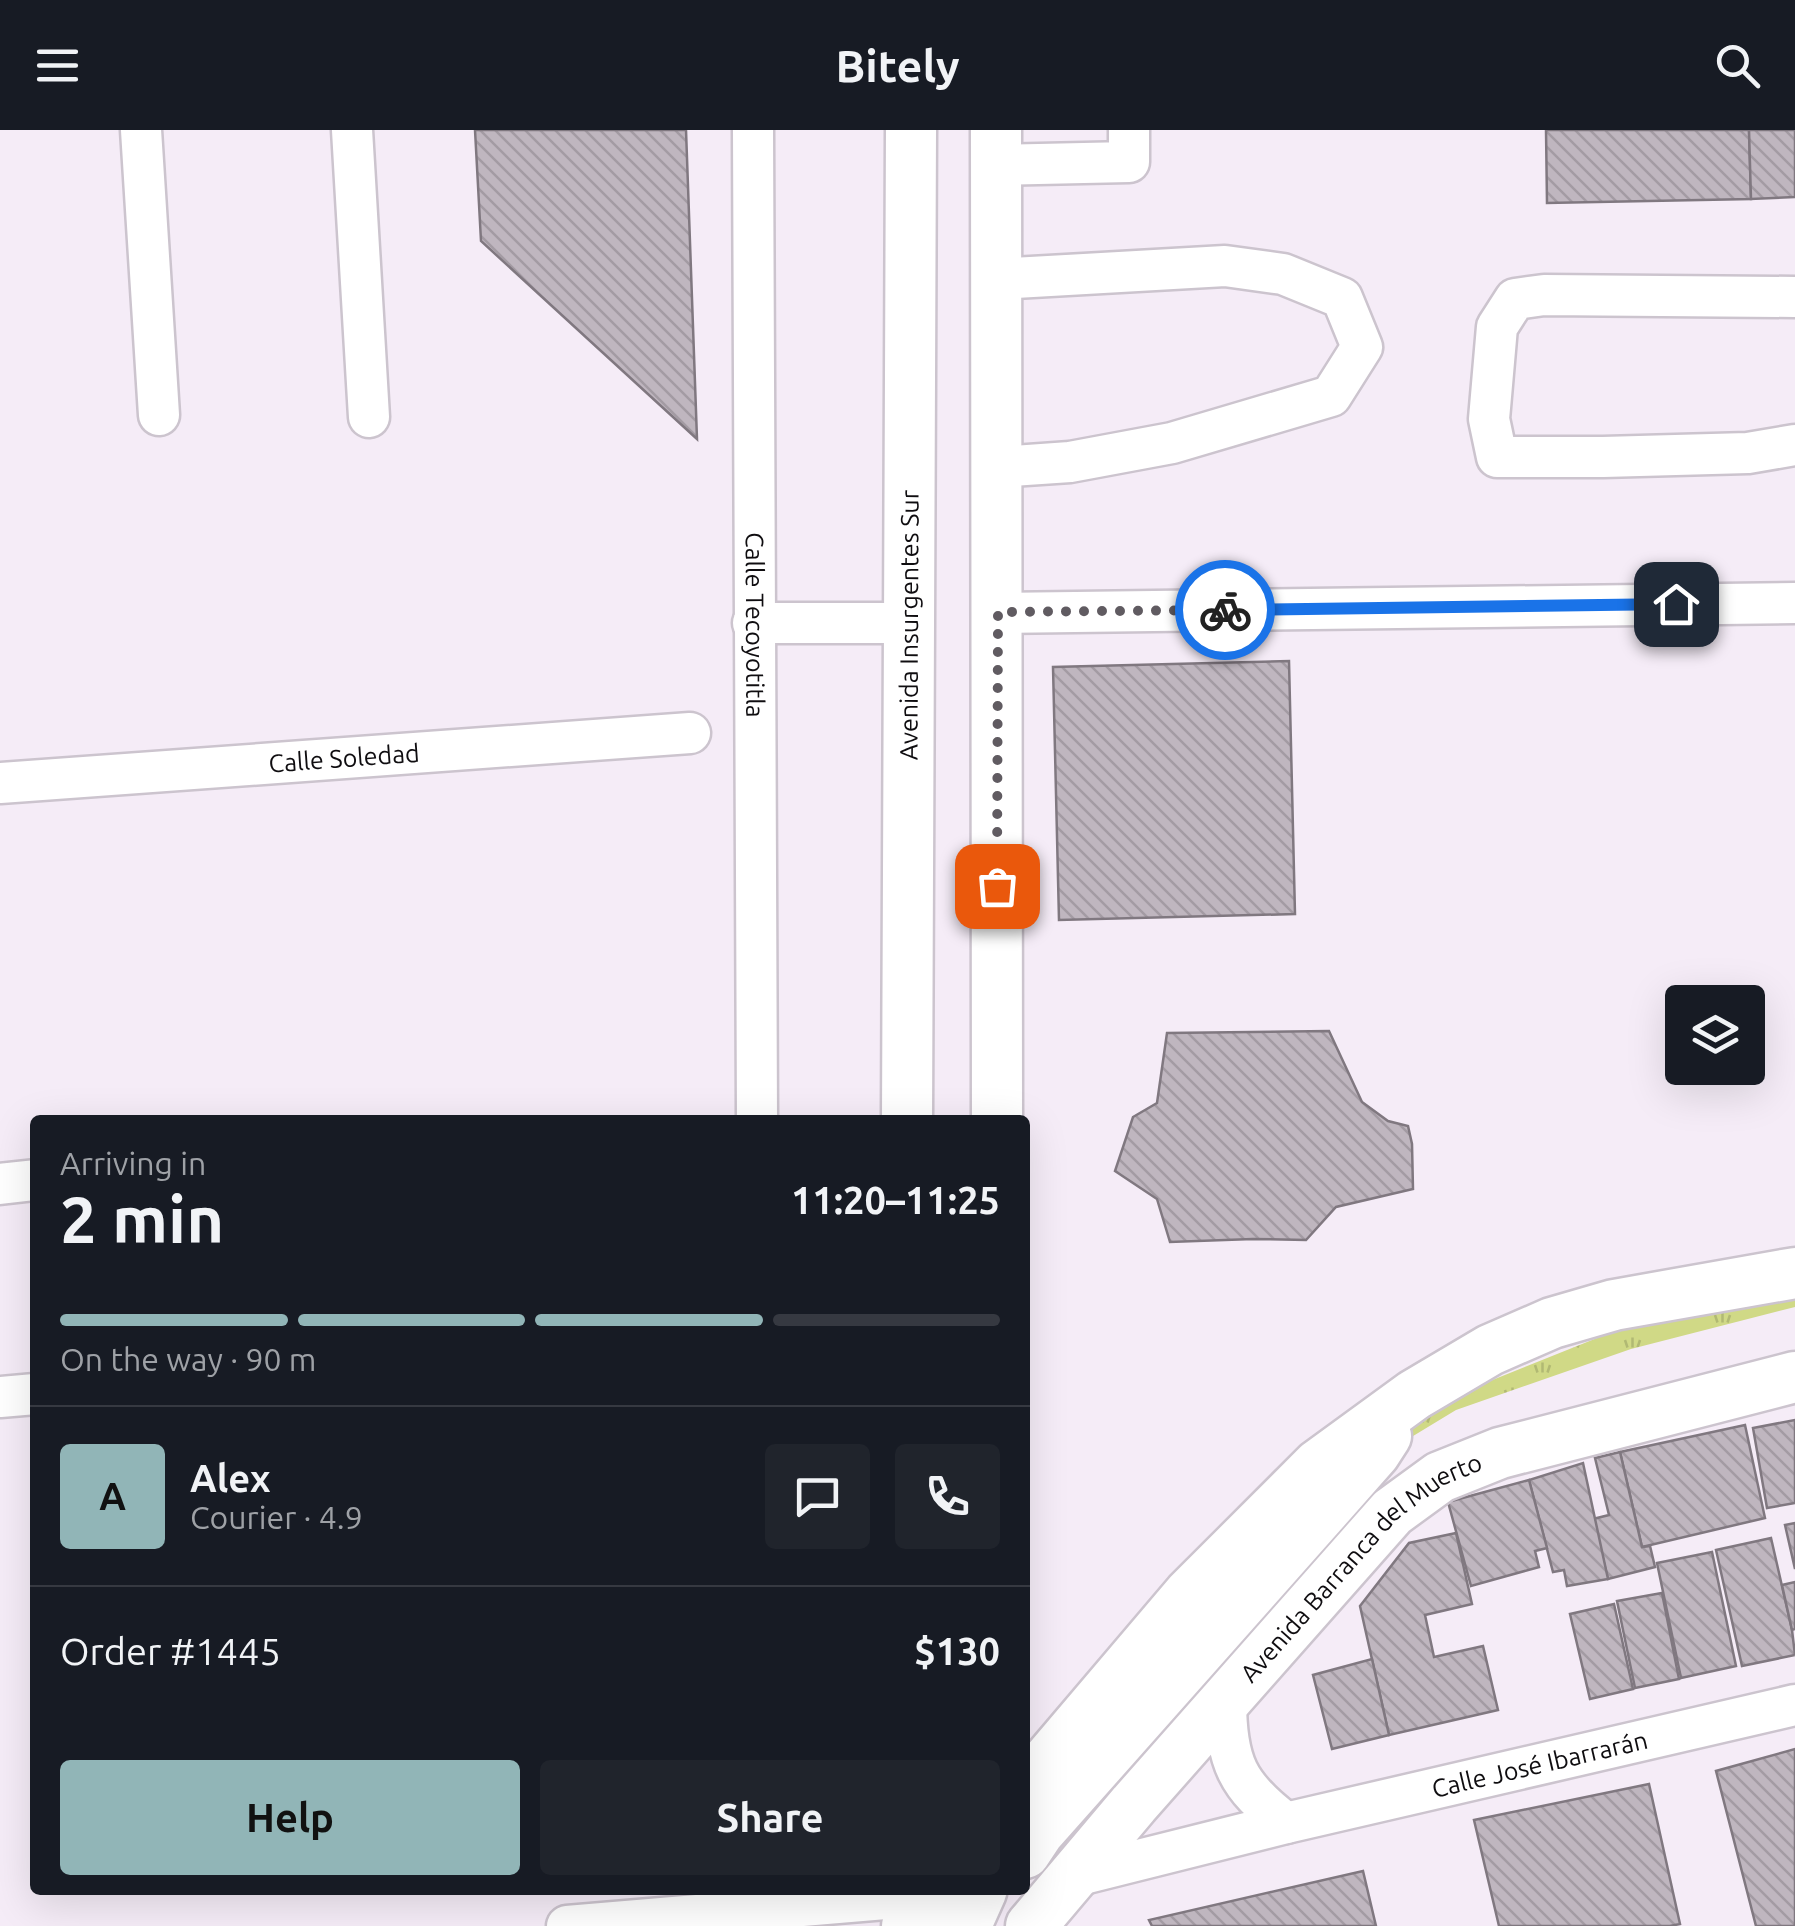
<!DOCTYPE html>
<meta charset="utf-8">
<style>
:root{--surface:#171b24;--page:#20242c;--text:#f1f3f6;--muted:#9ea1a6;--line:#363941;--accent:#91b5b7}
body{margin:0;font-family:Ubuntu,sans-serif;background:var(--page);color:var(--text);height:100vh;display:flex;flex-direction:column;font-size:38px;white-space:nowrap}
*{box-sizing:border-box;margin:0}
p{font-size:32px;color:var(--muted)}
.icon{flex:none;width:55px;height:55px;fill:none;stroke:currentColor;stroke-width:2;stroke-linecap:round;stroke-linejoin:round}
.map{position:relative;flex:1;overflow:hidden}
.side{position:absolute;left:30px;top:985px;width:1000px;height:780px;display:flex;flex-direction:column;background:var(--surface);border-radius:10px;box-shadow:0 10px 40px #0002}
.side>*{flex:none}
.buttons{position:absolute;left:1665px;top:855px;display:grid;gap:20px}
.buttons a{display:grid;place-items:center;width:100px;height:100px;border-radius:10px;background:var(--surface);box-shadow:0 10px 40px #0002;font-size:50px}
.pin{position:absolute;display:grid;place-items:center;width:85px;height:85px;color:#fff;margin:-42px;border-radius:20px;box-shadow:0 5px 15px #0006}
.courier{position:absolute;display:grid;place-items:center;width:100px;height:100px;margin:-50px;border:8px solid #1a73e8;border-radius:50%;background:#fff;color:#222;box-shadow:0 2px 12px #0007}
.headline em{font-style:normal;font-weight:700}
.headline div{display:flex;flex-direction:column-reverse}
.headline{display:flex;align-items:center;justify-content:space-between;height:170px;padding:0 30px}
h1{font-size:65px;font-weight:700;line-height:75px}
.bar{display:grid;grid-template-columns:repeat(4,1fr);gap:15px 10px;align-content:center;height:120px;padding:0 30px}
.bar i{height:12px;border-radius:8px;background:var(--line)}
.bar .current{background:var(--accent)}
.bar p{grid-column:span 4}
.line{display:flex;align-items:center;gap:25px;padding:0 30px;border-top:2px solid var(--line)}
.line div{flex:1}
.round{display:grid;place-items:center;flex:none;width:105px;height:105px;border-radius:10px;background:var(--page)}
.cta{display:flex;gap:20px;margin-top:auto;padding:20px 30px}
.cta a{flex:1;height:115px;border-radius:10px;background:var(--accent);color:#111;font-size:40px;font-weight:700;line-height:115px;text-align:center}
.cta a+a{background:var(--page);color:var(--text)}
header{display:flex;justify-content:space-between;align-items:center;height:130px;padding:0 30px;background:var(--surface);font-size:45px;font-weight:700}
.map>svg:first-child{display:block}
</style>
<header><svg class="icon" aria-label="menu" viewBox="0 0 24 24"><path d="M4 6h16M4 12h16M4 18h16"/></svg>Bitely<svg class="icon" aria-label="search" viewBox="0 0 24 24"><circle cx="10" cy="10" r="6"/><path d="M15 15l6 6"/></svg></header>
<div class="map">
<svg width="1795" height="1796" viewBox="0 0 1795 1796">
<defs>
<pattern id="grass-tufts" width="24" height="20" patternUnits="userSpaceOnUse" patternTransform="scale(2.5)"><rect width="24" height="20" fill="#d0d986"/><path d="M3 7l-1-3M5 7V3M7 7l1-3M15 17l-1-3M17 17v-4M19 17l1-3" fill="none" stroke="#b1b973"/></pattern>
<pattern id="building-back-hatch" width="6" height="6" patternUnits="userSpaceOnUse" patternTransform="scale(2.5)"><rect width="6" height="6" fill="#bfb6bf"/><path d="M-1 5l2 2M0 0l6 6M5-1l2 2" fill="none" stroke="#a39ba3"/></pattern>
</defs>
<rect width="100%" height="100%" fill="#f5ecf7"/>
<path fill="url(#grass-tufts)" d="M 1795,1147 L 1795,1177 L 1631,1219 L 1456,1280 L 1362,1337 L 1383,1294 L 1622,1198 Z"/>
<g fill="url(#building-back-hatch)" stroke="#807880" stroke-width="2.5">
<path d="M 475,0 L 686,0 L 697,309 L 481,111 Z"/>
<path d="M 1546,0 L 1749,0 L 1751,69 L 1547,73 Z"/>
<path d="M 1749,0 L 1795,0 L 1795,67 L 1751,69 Z"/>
<path d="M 1289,531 L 1295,784 L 1059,790 L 1053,537 Z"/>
<path d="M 1329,901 L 1362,972 L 1388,991 L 1408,996 L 1412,1014 L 1413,1059 L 1336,1077 L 1306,1110 L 1253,1109 L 1170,1112 L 1157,1069 L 1115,1041 L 1133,987 L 1157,973 L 1167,903 Z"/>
<path d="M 1795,1290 L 1795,1373 L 1767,1378 L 1753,1298 Z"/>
<path d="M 1745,1295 L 1765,1388 L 1642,1417 L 1620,1322 Z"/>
<path d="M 1620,1322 L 1642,1417 L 1650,1416 L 1655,1437 L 1608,1449 L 1593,1389 L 1609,1385 L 1595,1328 Z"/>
<path d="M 1583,1333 L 1608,1449 L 1567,1456 L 1564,1440 L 1553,1442 L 1529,1350 Z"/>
<path d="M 1529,1350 L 1547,1418 L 1535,1421 L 1539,1437 L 1471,1456 L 1448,1372 Z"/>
<path d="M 1795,1393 L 1795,1439 L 1785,1395 Z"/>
<path d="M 1456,1403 L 1472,1474 L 1425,1485 L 1434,1527 L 1483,1516 L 1498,1580 L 1389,1605 L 1360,1476 L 1409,1413 Z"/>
<path d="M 1771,1408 L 1792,1500 L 1795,1525 L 1742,1536 L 1716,1420 Z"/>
<path d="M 1712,1422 L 1736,1536 L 1681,1548 L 1657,1433 Z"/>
<path d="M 1795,1452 L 1795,1499 L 1792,1500 L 1782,1455 Z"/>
<path d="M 1662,1463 L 1679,1549 L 1635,1558 L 1617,1471 Z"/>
<path d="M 1614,1474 L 1633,1559 L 1590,1569 L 1570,1484 Z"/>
<path d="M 1372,1529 L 1389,1605 L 1332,1619 L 1313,1545 Z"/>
<path d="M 1795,1619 L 1795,1796 L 1756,1796 L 1716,1641 Z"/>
<path d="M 1649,1654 L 1680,1794 L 1670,1796 L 1499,1796 L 1474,1690 Z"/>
<path d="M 1363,1741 L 1376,1796 L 1152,1796 L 1149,1790 Z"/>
</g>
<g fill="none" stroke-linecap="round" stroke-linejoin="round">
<g stroke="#ccc4ce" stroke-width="45">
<g id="minor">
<path d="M 141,0 L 159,285"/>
<path d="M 352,0 L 369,287"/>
<path id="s1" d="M 753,0 L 757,990"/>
<path d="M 996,35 L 1129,32 L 1129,0"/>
<path d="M 996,149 L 1225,136 L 1283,144 L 1342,168 L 1362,217 L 1331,266 L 1172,313 L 1070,332 L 997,337"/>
<path d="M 1795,167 L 1544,165 L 1515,169 L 1497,197 L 1489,289 L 1497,327 L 1603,327 L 1748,323 L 1795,315"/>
<path d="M 998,483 L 1795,473"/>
<path d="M 753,493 L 908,493"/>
<path id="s2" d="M 0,653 L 690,603"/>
<path d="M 0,1054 L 35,1050"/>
<path d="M 0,1267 L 35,1264"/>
<path d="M 1226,1571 C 1226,1632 1237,1656 1286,1693"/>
<path id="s3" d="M 1071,1747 L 1286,1693 L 1795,1575"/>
<path d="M 567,1796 L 909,1767 L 925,1760"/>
</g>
</g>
<g stroke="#ccc4ce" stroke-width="55">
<g id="major">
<path d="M 996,0 L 997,990"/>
<path id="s4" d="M 907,990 L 911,0"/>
<path d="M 1025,1657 L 1189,1464 L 1318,1335 L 1414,1265 L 1490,1220 L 1552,1193 L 1614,1175 L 1795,1143"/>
<path d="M 1025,1723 L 1039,1702 L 1345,1357 L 1375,1323 L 1386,1306"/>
<path d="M 907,1796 L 937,1760"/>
<path id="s5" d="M 1031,1796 L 1134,1674 L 1392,1382 L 1440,1347 L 1500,1323 L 1795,1247"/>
</g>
</g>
<g stroke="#ccc4ce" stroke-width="60">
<path id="highway" d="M 963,1796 L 979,1760"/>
</g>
<use href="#minor" stroke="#fff" stroke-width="40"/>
<use href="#major" stroke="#fff" stroke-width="50"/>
<use href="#highway" stroke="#fff" stroke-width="55"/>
</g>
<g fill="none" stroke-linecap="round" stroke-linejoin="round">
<path stroke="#605b61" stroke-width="10" stroke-dasharray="0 18" d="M 997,756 L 998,482 L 1225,480"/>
<path stroke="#1a73e8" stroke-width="12" d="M 1225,480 L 1676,474"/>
</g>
<g text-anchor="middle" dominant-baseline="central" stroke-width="10" stroke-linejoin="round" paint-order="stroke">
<g font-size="25" fill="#0f0d10" stroke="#fff">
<text stroke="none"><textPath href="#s1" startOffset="495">Calle Tecoyotitla</textPath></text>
<text stroke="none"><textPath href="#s4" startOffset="495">Avenida Insurgentes Sur</textPath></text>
<text stroke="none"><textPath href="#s2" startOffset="345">Calle Soledad</textPath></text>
<text stroke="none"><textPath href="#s5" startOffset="490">Avenida Barranca del Muerto</textPath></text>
<text stroke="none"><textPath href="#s3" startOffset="482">Calle José Ibarrarán</textPath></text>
</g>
</g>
</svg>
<div class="buttons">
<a><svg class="icon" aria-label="layers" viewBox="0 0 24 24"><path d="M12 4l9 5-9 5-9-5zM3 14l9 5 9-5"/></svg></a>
</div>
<div class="pin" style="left:997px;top:756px;background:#ea580c"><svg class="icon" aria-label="bag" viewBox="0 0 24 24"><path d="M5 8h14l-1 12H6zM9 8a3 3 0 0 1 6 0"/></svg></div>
<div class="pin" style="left:1676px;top:474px;background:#1f2937"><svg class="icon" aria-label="home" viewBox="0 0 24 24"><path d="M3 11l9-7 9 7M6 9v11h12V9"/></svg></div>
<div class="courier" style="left:1225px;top:480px"><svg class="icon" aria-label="bike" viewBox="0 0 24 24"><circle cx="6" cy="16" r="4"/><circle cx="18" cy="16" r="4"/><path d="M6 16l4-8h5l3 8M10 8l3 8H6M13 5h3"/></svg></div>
<section class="side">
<div class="headline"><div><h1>2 min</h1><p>Arriving in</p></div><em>11:20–11:25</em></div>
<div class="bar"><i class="current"></i><i class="current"></i><i class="current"></i><i></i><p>On the way · 90 m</p></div>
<div class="line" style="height:180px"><b class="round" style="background:var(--accent);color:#111">A</b><div><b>Alex</b><p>Courier · 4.9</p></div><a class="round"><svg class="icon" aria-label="chat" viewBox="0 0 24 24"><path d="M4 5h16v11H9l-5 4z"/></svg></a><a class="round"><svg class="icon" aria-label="phone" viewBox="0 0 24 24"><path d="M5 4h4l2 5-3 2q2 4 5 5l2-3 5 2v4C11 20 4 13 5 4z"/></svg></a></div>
<div class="line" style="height:130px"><div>Order #1445</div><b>$130</b></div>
<div class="cta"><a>Help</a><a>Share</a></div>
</section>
</div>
